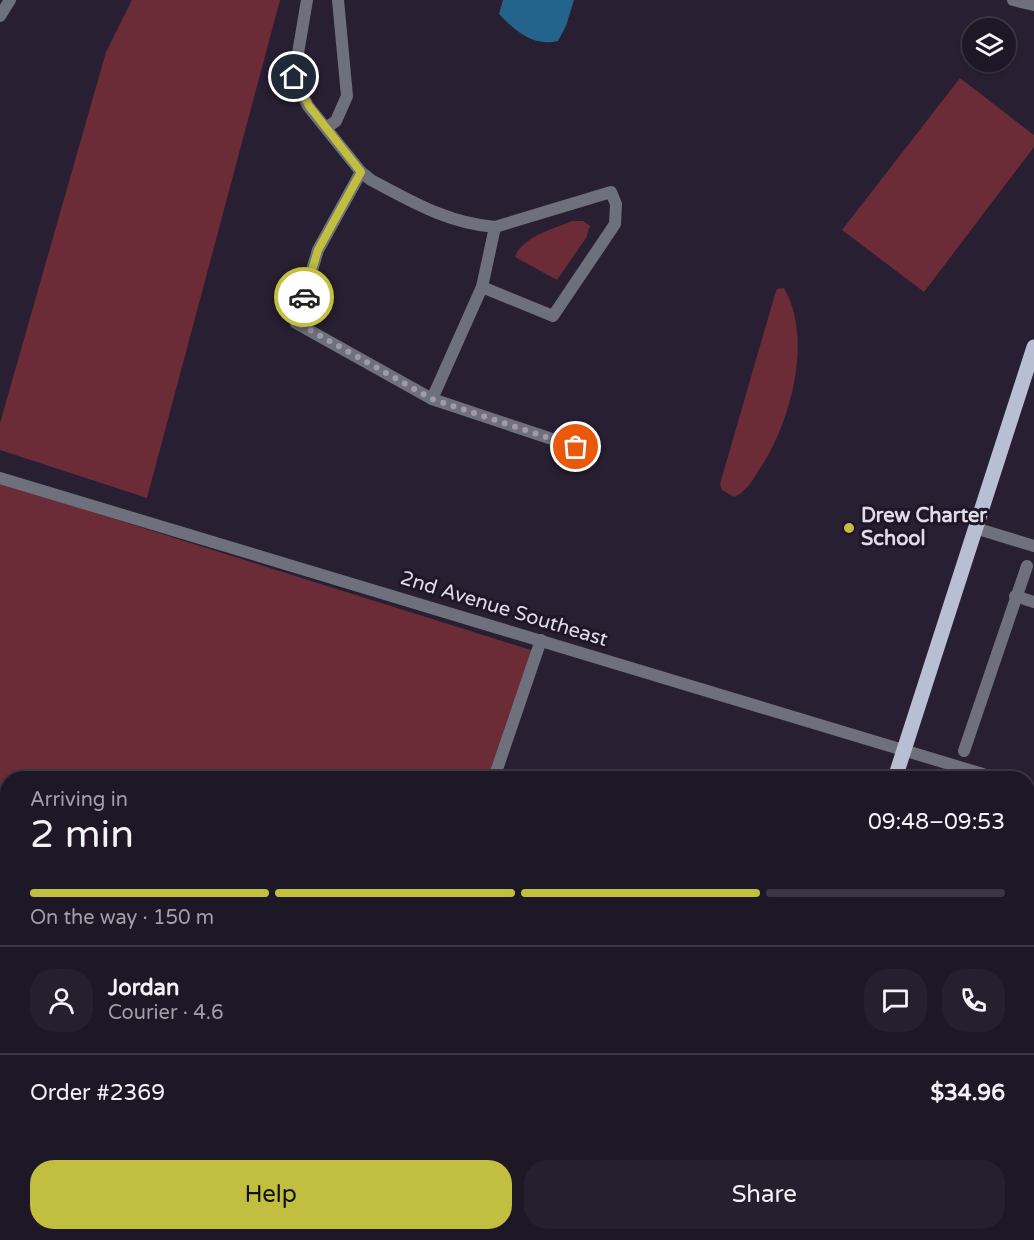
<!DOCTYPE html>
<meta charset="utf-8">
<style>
:root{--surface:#1e1726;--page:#26202e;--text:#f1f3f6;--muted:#a19fa7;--line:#3c3643;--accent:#c1be40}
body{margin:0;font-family:"Varela Round",sans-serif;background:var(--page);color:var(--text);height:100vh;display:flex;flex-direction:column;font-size:22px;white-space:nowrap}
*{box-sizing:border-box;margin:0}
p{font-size:20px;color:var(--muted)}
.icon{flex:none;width:33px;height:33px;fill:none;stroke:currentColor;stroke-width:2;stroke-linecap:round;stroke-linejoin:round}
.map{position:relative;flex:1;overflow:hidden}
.details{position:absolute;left:0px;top:771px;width:1035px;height:470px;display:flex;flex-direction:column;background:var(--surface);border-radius:24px 24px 0 0;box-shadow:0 2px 4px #0004,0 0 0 2px var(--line)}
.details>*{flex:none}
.buttons{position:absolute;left:962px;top:18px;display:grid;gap:12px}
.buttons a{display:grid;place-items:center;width:54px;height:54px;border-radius:50%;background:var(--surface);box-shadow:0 2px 4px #0004,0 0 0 2px var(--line);font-size:30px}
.pin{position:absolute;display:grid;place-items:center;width:51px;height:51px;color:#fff;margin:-26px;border:3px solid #fff;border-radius:50%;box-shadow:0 2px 6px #0007}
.courier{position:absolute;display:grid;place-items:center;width:60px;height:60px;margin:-30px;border:4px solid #c1be40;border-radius:50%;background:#fff;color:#222;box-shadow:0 2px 8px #0007}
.summary em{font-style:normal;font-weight:600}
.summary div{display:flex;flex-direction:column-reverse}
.summary{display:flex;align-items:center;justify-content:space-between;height:102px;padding:0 30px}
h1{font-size:39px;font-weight:600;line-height:45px}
.bar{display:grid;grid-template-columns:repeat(4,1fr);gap:9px 6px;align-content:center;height:72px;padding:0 30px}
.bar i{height:8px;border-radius:4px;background:var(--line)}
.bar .selected{background:var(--accent)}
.bar p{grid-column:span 4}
.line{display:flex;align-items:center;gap:15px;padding:0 30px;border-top:2px solid var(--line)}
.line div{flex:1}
.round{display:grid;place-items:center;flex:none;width:63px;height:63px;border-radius:24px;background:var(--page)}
.action{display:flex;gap:12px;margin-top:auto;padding:12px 30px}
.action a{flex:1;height:69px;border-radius:24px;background:var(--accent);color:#111;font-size:24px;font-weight:600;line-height:69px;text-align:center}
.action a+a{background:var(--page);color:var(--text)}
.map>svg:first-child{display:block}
</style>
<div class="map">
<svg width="1034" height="1240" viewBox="0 0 1034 1240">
<rect width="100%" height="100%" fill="#281f32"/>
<path fill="#342940" d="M 614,1233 L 829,1233 L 843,1238 L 612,1240 Z"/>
<g fill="#6b2b37">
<path d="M 132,0 L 280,0 L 147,498 L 0,450 L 0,423 L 106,52 Z"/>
<path d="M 960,78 L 1034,135 L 1034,147 L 924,292 L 842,230 Z"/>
<path d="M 572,221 L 583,221 L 590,226 L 586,238 L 557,280 L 515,257 C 522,237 553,229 572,221 Z"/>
<path d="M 784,288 C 814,339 790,425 759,470 C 753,480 745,493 734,497 L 722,490 L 720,484 L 775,294 L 777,289 Z"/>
<path d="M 0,483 L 537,652 L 492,778 L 8,778 L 8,1233 L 332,1233 L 329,1240 L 0,1240 Z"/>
<path d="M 1034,939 L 1034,1196 L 1028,1191 L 1028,949 Z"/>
</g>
<g fill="#23638c">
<path d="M 503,0 L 574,0 L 566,26 L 558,41 C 533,47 515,31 499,14 Z"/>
<path d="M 0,1177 L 7,1177 L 8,1233 L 49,1233 L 38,1240 L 0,1240 Z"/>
</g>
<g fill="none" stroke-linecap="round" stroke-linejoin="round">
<g stroke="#6e717b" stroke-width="12">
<path d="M 307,0 L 294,77 L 308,106 L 361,172 L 318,250 L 296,323 L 432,399 L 576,447"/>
<path d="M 1013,0 L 1034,5"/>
<path d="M 0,16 L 10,0"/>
<path d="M 326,128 L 336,121 L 347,96 L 338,0"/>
<path d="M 361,172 L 371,180 C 413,202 447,223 495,227 L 482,287 L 432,399"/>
<path d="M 482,287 L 553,316 L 615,224 L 616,204 L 611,192 L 495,227"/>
<path d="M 975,528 L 1034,546"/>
<path d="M 1015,596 L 1034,602"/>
<path d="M 964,751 L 1027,566"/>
<path d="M 494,778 L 541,640"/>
<path d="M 1028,926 L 1034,917"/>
<path d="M 807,1233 L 831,1240"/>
<path d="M 339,1240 L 341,1233"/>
<path d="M 768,1240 L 773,1233"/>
</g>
<g stroke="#6e717b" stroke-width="12">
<path d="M 0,478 L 996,778"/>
<path d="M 1028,788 L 1034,790"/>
</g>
<g stroke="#b8bed4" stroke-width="15">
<path d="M 895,778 L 1034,347"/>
<path d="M 746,1240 L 749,1233"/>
</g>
</g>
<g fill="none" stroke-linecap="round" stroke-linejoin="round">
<path stroke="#a099a8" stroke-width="6" stroke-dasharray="0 10.8" d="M 304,297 L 296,322 L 432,399 L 576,447"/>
<path stroke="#c1be40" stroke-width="8" d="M 294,77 L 309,106 L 361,172 L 318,250 L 304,297"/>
</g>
<circle fill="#c1be40" stroke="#1f1628" stroke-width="2" cx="849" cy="528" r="6"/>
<g text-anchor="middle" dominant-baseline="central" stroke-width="6" stroke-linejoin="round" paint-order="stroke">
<g font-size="20" font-weight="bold" fill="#e1dbe8" stroke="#1f1628" text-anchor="start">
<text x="861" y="516">Drew Charter<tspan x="861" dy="23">School</tspan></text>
</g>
<g font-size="20" fill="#e1dbe8" stroke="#1f1628">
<text transform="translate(504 609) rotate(17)">2nd Avenue Southeast</text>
</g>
</g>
</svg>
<div class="buttons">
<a><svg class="icon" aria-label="layers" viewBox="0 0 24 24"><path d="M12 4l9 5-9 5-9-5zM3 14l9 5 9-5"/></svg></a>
</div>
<div class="pin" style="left:576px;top:447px;background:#ea580c"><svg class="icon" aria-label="bag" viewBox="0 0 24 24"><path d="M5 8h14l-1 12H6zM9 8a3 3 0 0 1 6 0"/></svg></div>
<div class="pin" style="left:294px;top:77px;background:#1f2937"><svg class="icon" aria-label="home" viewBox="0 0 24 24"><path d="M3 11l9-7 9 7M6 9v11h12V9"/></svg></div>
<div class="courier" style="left:304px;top:297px"><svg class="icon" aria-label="car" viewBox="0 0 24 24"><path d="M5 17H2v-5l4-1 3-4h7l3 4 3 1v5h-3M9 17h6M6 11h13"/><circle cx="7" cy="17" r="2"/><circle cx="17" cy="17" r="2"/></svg></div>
<section class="details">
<div class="summary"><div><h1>2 min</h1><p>Arriving in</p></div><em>09:48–09:53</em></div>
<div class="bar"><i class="selected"></i><i class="selected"></i><i class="selected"></i><i></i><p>On the way · 150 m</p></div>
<div class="line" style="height:108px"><a class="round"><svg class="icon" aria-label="person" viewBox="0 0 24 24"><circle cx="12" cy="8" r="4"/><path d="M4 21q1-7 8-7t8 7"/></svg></a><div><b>Jordan</b><p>Courier · 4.6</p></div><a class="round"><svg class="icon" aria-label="chat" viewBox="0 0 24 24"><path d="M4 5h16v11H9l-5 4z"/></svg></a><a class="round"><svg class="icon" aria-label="phone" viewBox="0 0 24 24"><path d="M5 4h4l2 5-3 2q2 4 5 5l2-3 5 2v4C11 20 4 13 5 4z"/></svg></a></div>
<div class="line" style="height:78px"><div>Order #2369</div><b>$34.96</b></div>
<div class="action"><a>Help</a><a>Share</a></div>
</section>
</div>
